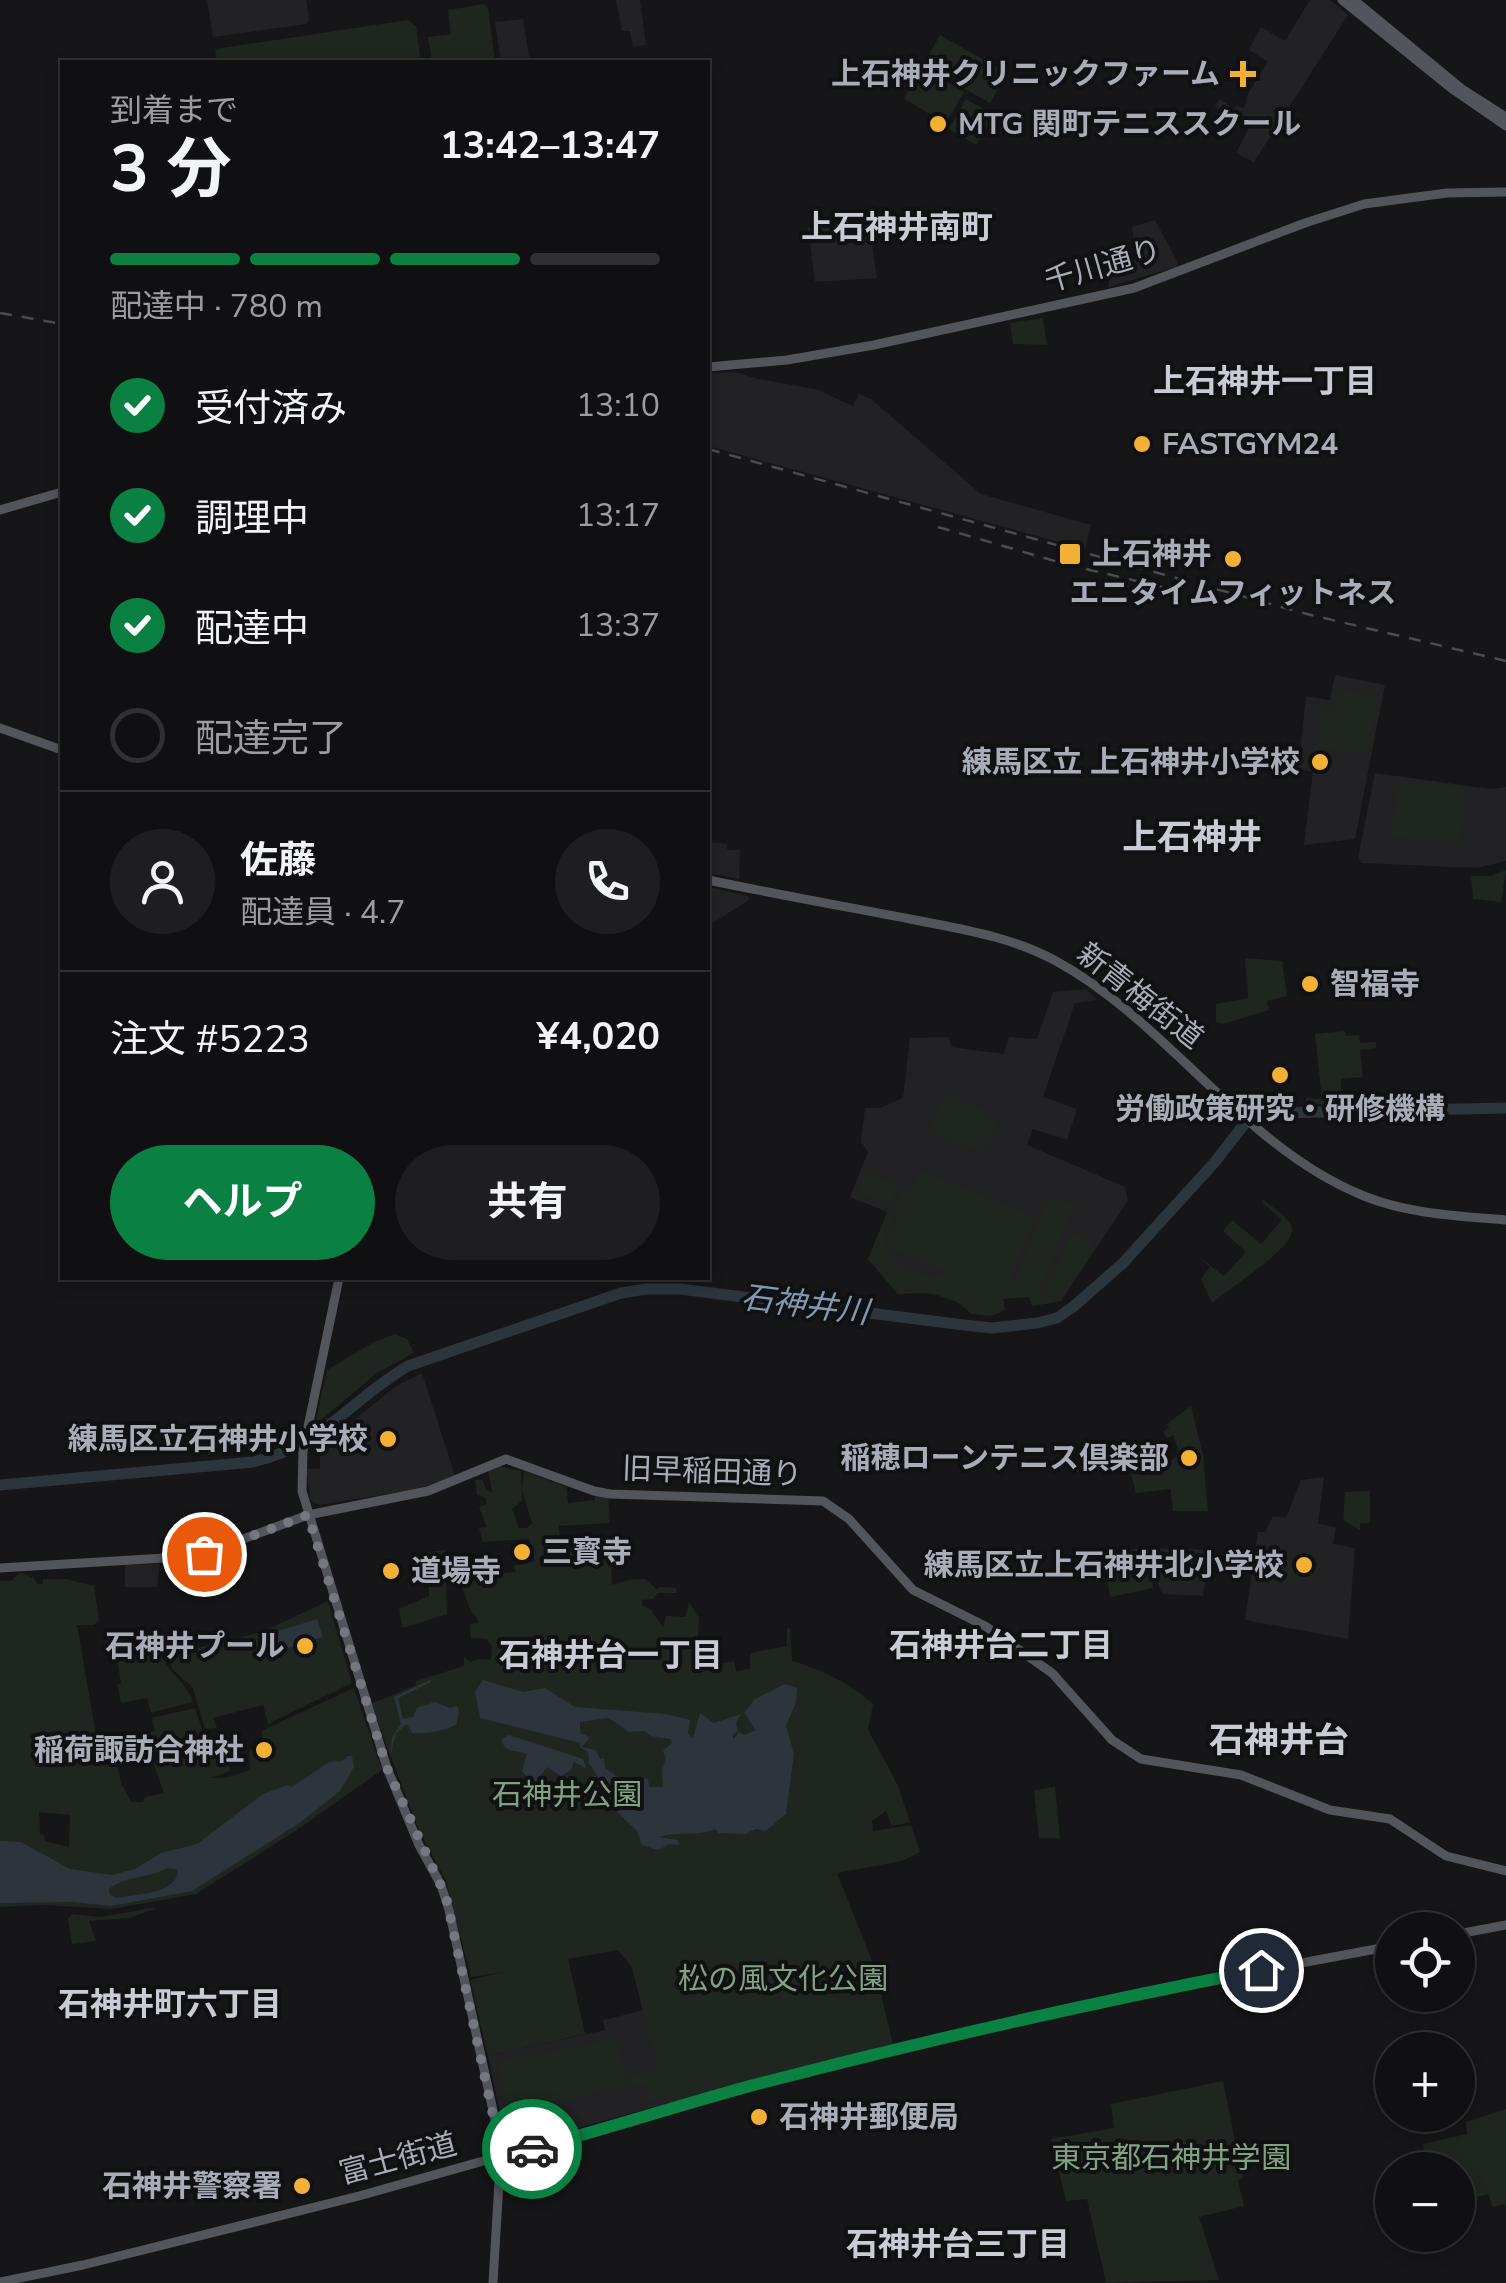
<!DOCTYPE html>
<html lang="ja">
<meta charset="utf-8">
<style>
:root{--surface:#101012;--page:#1e1e20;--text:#f1f3f6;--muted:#9c9d9f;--line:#303032;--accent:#0b8043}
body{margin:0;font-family:"Nunito Sans","Noto Sans JP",sans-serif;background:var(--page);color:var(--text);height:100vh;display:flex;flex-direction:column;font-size:38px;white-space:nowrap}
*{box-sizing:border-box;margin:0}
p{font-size:32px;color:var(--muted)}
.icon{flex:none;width:55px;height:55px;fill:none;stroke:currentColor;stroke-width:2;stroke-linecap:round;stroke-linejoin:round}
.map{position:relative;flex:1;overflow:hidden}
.side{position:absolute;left:60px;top:60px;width:650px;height:1220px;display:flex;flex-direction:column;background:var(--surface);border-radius:0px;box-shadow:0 5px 15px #0003,0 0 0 2px var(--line)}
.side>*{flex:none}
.tools{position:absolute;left:1375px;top:1912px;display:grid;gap:20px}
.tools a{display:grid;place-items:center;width:100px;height:100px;border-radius:50%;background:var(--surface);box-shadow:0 5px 15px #0003,0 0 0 2px var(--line);font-size:50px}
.pin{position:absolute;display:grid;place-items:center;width:85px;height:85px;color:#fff;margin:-42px;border:5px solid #fff;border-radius:50%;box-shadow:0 2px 10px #0007}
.courier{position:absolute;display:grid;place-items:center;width:100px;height:100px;margin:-50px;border:8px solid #0b8043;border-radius:50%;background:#fff;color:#222;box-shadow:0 2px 12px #0007}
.head em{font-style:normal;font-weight:700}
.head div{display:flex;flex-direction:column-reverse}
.head{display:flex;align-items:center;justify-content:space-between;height:170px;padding:0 50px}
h1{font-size:65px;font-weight:700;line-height:75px}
.bar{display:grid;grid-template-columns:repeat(4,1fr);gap:15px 10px;align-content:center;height:120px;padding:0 50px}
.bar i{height:12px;border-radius:8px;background:var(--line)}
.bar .selected{background:var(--accent)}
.bar p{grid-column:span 4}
.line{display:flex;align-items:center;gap:25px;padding:0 50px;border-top:2px solid var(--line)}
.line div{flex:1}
.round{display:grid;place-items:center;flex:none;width:105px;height:105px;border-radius:52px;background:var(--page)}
ol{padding:0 50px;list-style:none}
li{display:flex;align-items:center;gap:30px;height:110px}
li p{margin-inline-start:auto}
li .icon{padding:10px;border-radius:50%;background:var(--accent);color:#fff;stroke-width:4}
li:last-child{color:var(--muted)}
li i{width:55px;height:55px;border:5px solid var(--line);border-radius:50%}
.button{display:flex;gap:20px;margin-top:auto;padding:20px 50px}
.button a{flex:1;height:115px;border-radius:60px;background:var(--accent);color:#fff;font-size:40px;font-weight:700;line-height:115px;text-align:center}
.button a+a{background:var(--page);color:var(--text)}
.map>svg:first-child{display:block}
</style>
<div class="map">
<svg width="1506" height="2283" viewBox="0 0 1506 2283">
<rect width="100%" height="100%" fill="#161618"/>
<g fill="#222225">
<path d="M 207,0 L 306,0 L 309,20 L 306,24 L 213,37 Z"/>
<path d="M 616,0 L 640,0 L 646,45 L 633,47 L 630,31 L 622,31 Z"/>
<path d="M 1310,0 L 1330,0 L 1348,15 L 1254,162 L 1236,153 L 1250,126 L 1215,106 L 1220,99 L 1234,109 L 1236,106 L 1244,108 L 1248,94 L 1268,62 L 1249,50 L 1261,27 L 1285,41 Z"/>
<path d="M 523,19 L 530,62 L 501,62 L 495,22 Z"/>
<path d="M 1155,220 L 1178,263 L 1176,267 L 1109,287 L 1107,264 L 1136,259 L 1132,227 Z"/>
<path d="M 869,223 L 877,278 L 815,282 L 808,227 Z"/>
<path d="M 735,372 L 758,379 L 816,389 L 853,406 L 859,394 L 871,399 L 981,494 L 1091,525 L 1085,549 L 708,446 L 708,373 Z"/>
<path d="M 1335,675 L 1385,685 L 1355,839 L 1304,845 L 1313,771 L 1269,769 L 1269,753 L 1300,754 L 1306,696 L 1330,700 Z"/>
<path d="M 1375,773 L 1490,789 L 1506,787 L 1506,861 L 1476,868 L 1362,863 L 1358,858 Z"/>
<path d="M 709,842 L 727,844 L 727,850 L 740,850 L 739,879 L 708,873 Z"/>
<path d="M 708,887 L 748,896 L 749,900 L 711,924 Z"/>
<path d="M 1086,989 L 1097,1000 L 1075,1003 L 1043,1097 L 1077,1109 L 1067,1140 L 1033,1129 L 1027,1145 L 1125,1187 L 1128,1201 L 1061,1301 L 1032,1306 L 1029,1297 L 985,1298 L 971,1314 L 962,1304 L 929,1292 L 898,1294 L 868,1259 L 887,1212 L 850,1197 L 868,1152 L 861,1142 L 865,1108 L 880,1108 L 903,1098 L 910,1038 L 949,1037 L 951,1047 L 1004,1054 L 1009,1037 L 1037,1039 L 1053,992 Z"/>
<path d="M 422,1373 L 455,1476 L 418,1489 L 319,1505 L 310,1500 L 307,1469 L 320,1469 L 320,1448 L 396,1386 Z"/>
<path d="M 1324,1477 L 1318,1524 L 1336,1527 L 1333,1544 L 1355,1548 L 1348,1639 L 1245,1620 L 1258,1532 L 1265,1532 L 1273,1516 L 1286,1518 L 1301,1480 Z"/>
<path d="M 1154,1548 L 1210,1550 L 1203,1596 L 1162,1594 L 1154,1573 Z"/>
<path d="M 160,1564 L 157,1587 L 125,1587 L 125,1565 Z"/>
<path d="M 645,2010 L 668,2103 L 510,2147 L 507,2145 L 488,2056 L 605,2030 L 603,2020 Z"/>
<path d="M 546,2151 L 552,2196 L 538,2198 L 535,2176 L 522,2178 L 521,2159 Z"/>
</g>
<g fill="#1e261f" fill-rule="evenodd">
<path d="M 484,4 L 488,8 L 495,62 L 432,62 L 428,37 L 451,34 L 448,10 Z"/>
<path d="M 408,20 L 416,26 L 421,62 L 217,62 L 215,49 Z"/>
<path d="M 940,35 L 1007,73 L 990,103 L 923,65 Z"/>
<path d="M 922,67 L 964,92 L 946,123 L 904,99 Z"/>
<path d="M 966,99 L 994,115 L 976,145 L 949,129 Z"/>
<path d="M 1043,318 L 1047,345 L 1013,344 L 1010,323 Z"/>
<path d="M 1343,689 L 1378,697 L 1367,754 L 1319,748 L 1322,708 L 1332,709 Z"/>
<path d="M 1399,780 L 1462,786 L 1464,814 L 1460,842 L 1390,837 Z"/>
<path d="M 1506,870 L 1501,902 L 1473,899 L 1471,876 L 1491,876 Z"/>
<path d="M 1245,958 L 1282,961 L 1287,996 L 1267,1001 L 1269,1010 L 1223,1024 L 1216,1022 L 1216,1004 L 1248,998 Z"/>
<path d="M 1345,1031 L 1346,1036 L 1359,1035 L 1360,1043 L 1376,1042 L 1376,1048 L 1360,1050 L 1363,1077 L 1341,1079 L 1341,1103 L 1306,1105 L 1306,1098 L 1322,1099 L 1315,1034 Z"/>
<path d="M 945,1093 L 984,1109 L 982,1115 L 998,1121 L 985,1154 L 929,1132 Z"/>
<path d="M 920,1170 L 1035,1216 L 1010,1281 L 1014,1283 L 1050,1194 L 1074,1204 L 1039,1292 L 1057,1302 L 1032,1306 L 1029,1297 L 1003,1299 L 1005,1310 L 991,1316 L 971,1314 C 952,1292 925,1292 898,1294 L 868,1259 L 888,1212 L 895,1215 L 884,1241 C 893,1267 923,1283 949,1273 L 891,1249 L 887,1241 L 899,1213 L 894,1210 L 902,1191 L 910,1194 Z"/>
<path d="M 867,1172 L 897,1185 L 891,1205 L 857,1192 Z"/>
<path d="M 1263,1200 C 1271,1206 1290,1218 1292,1228 C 1295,1249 1227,1289 1212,1303 L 1201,1279 L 1210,1267 L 1199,1257 L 1224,1276 L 1246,1252 L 1223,1231 L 1232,1220 L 1261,1244 L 1282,1220 L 1262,1202 Z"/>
<path d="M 1071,1233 L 1094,1242 L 1091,1245 L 1095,1248 L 1060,1298 L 1046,1292 Z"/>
<path d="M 395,1334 L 407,1339 L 414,1353 L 377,1373 L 315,1425 L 327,1370 L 374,1342 Z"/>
<path d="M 1191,1406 L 1203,1455 L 1208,1511 L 1173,1511 L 1170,1489 L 1136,1493 L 1130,1469 L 1144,1461 L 1148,1468 L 1162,1466 L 1179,1455 L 1174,1435 L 1167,1438 L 1163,1432 L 1169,1428 L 1167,1424 Z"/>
<path d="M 498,1466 L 521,1471 L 522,1501 L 512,1509 L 519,1528 L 527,1528 L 532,1523 L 522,1491 L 524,1471 L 566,1487 L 568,1503 L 595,1500 L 595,1496 L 608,1497 L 610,1523 L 559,1526 L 561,1547 L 579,1546 L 582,1563 L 611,1555 L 612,1585 L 628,1580 L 646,1579 L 657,1590 L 659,1587 L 676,1588 L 677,1593 L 658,1593 L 653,1599 L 642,1600 L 642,1605 L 651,1610 L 663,1627 L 666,1616 L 685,1617 L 689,1602 L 699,1618 L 698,1636 L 704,1646 L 700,1654 L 700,1667 L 734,1661 L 736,1671 L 750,1669 L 750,1653 L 787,1646 L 787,1628 L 790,1629 L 792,1661 C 823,1670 848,1682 873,1704 L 868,1729 L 898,1786 L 910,1822 L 892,1826 L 886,1811 L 872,1821 L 873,1831 L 911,1825 L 920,1852 L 902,1861 L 837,1873 L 875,1968 L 893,2045 L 669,2103 L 661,2098 L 649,2103 L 645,2085 L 633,2086 L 631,2076 L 657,2069 L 632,1967 L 618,1950 L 568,1959 L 585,2034 L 488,2056 L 470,1980 L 503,1972 L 471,1977 L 446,1881 L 418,1828 L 371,1704 L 416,1685 L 416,1681 L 464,1666 L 464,1657 L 470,1662 L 478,1659 L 491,1660 L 492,1647 L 487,1639 L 471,1638 L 470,1624 L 478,1623 L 477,1617 L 471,1612 L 461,1583 L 475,1580 L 475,1575 L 516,1572 L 514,1566 L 535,1561 L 529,1539 L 483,1542 L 479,1528 L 487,1527 L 479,1507 L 487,1504 L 485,1497 L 477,1495 L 475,1480 L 482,1479 L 486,1489 L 492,1493 L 488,1469 Z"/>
<path d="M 1370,1491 L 1370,1523 L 1360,1523 L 1360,1530 L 1343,1520 L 1345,1492 Z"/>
<path d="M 1148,1547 L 1153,1588 L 1110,1597 L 1106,1572 L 1085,1574 L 1082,1557 Z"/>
<path d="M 445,1550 L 447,1614 L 403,1628 L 399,1609 L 429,1596 L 427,1552 Z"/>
<path d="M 1263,1557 L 1301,1564 L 1297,1586 L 1256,1579 L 1257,1567 Z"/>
<path d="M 20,1573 L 34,1578 L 37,1584 L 43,1584 L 43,1579 L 66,1579 L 94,1586 L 99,1620 L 94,1625 L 77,1625 L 98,1746 L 111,1744 L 122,1785 L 131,1802 L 143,1802 L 145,1797 L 164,1793 L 143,1735 L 155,1731 L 152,1718 L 195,1708 L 209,1749 L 226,1745 L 230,1771 L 211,1778 L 225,1778 L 250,1770 L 249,1753 L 252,1749 L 256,1749 L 259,1757 L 270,1753 L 261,1734 L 263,1730 L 354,1688 L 382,1770 L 297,1830 L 196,1894 L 112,1909 L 43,1905 L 0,1907 L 0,1581 L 11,1581 ZM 39,1812 L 70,1815 L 69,1847 L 45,1841 L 44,1835 L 40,1834 Z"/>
<path d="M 328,1601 L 352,1683 L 268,1724 L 263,1705 L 213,1718 L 217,1728 L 205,1729 L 193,1688 L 172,1669 L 169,1655 L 262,1632 Z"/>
<path d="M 160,1652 C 167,1673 187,1682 193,1702 L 151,1713 L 147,1698 L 121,1703 L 117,1685 L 121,1683 L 117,1658 Z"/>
<path d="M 1055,1787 L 1060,1838 L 1039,1838 L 1034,1790 Z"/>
<path d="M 151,1908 L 156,1908 L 130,1918 L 89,1921 L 96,1941 L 72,1944 L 68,1919 L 72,1914 L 100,1917 Z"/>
<path d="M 612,2040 L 618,2044 L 628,2085 L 509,2114 L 497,2061 Z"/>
<path d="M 1223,2081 L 1243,2178 L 1238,2180 L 1244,2206 L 1199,2217 L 1219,2280 L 1106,2283 L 1087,2199 L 1066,2201 L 1051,2139 L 1114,2128 L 1111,2104 Z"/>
<path d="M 1506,2109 L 1506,2208 L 1505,2204 L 1493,2207 L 1488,2194 L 1458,2202 L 1458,2170 L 1428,2170 L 1423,2144 L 1467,2134 L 1466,2122 Z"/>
</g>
<g fill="#2c353c" fill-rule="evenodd">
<path d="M 317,1619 L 323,1637 L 278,1651 L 272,1633 Z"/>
<path d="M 430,1680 L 431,1682 L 398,1698 L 403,1719 L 413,1717 L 417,1708 L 435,1702 L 450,1708 L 457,1706 L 459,1710 L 457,1724 C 446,1731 426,1734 412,1733 L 407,1724 L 396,1733 L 390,1757 L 392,1738 L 401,1724 L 394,1697 Z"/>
<path d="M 483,1680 L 523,1692 L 545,1688 L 575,1707 L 666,1714 L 690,1720 L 688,1733 L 693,1738 L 700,1713 L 714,1723 L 741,1714 L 736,1723 L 738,1731 L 732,1735 L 734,1739 L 739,1732 L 744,1735 L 756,1730 L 744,1713 L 755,1699 L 785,1684 L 797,1688 L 796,1702 L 786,1726 L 794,1754 L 786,1814 L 766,1831 L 756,1829 L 745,1834 L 719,1833 L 715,1829 C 698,1837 676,1831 659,1837 L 677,1840 L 680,1845 L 670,1844 L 658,1850 L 642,1845 L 637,1831 L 612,1807 L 606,1789 L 589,1763 L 588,1752 L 580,1747 L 580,1743 L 480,1718 L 475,1691 ZM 609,1718 L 629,1732 L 644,1731 L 651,1736 L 670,1739 L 672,1743 L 663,1751 L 666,1758 L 662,1771 L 663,1787 L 649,1787 L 648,1779 L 638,1779 L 639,1786 L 628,1797 L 624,1796 L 614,1774 L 605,1768 L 604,1758 L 600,1759 L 596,1750 L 582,1747 L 590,1737 L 580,1733 L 580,1722 Z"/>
<path d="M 509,1735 L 583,1759 L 586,1768 L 574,1762 L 571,1770 L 561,1776 L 547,1767 L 538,1779 L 578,1805 L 534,1785 L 522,1771 L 527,1754 C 517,1749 502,1754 502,1738 Z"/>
<path d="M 348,1756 L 352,1756 L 354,1767 L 340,1791 L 298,1824 L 192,1891 L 111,1906 L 74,1902 L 0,1903 L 0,1841 L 21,1842 L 70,1869 L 112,1875 L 135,1869 L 161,1853 L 197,1844 L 263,1794 L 288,1785 L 292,1787 L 329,1762 L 342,1761 ZM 167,1868 L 176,1869 L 178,1874 C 169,1896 138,1893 117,1898 L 110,1895 L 109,1889 C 127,1875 148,1879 167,1868 Z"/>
</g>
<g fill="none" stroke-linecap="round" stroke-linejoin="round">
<path stroke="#2c353c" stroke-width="11" d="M 0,1485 L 253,1462 C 324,1445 350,1400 408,1366 L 621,1293 L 646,1289 L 680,1289 L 964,1325 L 992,1328 L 1037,1323 L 1057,1318 L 1073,1307 L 1123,1263 L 1214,1163 L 1246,1122 L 1279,1113 L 1506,1108"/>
<g stroke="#53555c" stroke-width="9">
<path d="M 1342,0 L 1451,88 L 1506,126"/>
<path d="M 1354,0 L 1462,89 L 1506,117"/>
<path d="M 708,367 L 787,360 L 874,345 L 1134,288 L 1305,223 L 1364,204 L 1447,193 L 1506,192"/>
<path d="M 0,510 L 62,492"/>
<path d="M 0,728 L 62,750"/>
<path d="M 708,880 C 775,894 842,906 910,919 C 960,929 1010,936 1056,961 C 1168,1022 1244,1148 1364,1196 C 1408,1214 1459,1216 1506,1220"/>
<path d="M 339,1278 L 303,1451 L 302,1491 L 387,1768 L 419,1845 L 441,1885 L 449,1910 L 501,2147 L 493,2283"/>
<path d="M 0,1568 L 197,1556 L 308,1515 L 428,1491 L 506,1459 L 594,1491 L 610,1494 L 823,1501 L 849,1519 L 913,1590 L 985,1626 L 1052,1673 L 1112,1740 L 1141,1759 L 1241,1775 L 1330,1810 L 1390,1819 L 1446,1856 L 1506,1871"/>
<path d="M 1458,1934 L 1506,1925"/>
<path d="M 0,2282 L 83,2265 L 359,2196 L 750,2086 L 921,2043 L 1179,1986 L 1392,1946"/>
</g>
<g stroke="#4a4c52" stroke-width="2.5" stroke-dasharray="12 10" stroke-linecap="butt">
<path d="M 0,313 L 62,324"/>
<path d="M 708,449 L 1307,614 L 1506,661"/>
<path d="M 938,527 L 1065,564 L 1179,591"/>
</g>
</g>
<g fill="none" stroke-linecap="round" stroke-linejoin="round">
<path stroke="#757880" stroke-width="10" stroke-dasharray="0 18" d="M 204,1554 L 308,1515 L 387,1768 L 446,1897 L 502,2157 L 532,2149"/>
<path stroke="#0b8043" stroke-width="12" d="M 532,2149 C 605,2129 677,2106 750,2086 C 919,2042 1089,2003 1261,1970"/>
</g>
<g fill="#f2b134" stroke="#111113" stroke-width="4">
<path d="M1238 59h10v10h10v10h-10v10h-10v-10h-10v-10h10z"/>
<circle cx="938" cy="124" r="10"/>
<circle cx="1142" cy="444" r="10"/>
<rect x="1058" y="542" width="24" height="24" rx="5"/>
<circle cx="1233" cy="559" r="10"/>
<circle cx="1320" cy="762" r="10"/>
<circle cx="1310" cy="984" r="10"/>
<circle cx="1280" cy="1075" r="10"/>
<circle cx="388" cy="1439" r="10"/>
<circle cx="1189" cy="1458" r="10"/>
<circle cx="522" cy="1552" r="10"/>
<circle cx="1304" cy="1565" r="10"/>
<circle cx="391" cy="1571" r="10"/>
<circle cx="305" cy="1646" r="10"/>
<circle cx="264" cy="1750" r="10"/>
<circle cx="759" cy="2117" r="10"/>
<circle cx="302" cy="2186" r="10"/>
</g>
<g text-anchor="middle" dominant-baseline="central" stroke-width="8" stroke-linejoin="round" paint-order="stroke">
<g font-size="30" font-weight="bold" fill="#a8adb8" stroke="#111113" text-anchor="end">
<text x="1220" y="74">上石神井クリニックファーム</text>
<text x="958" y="124" text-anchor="start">MTG 関町テニススクール</text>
<text x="1162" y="444" text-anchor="start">FASTGYM24</text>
<text x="1092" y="554" text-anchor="start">上石神井</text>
<text x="1233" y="593" text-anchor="middle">エニタイムフィットネス</text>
<text x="1300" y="762">練馬区立 上石神井小学校</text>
<text x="1330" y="984" text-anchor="start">智福寺</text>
<text x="1280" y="1109" text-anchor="middle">労働政策研究・研修機構</text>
<text x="368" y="1439">練馬区立石神井小学校</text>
<text x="1169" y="1458">稲穂ローンテニス倶楽部</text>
<text x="542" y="1552" text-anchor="start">三寳寺</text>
<text x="1284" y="1565">練馬区立上石神井北小学校</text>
<text x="411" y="1571" text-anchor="start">道場寺</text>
<text x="285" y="1646">石神井プール</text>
<text x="244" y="1750">稲荷諏訪合神社</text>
<text x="779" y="2117" text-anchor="start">石神井郵便局</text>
<text x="282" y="2186">石神井警察署</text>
</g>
<g font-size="30" fill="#a8adb8" stroke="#111113">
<text transform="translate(1103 266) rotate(-16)">千川通り</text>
<text transform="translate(1140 996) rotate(38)">新青梅街道</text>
<text transform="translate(712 1472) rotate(2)">旧早稲田通り</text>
<text transform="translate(398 2159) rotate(-15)">富士街道</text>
</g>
<g font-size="30" fill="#7fa381" stroke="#111113">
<text x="567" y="1795">石神井公園</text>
<text x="783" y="1979">松の風文化公園</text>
<text x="1171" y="2158">東京都石神井学園</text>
</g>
<g font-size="32" font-weight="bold" fill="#c9ccd4" stroke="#111113">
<text x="897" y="227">上石神井南町</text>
<text x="1265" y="381">上石神井一丁目</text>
<text x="1001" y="1645">石神井台二丁目</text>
<text x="611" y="1655">石神井台一丁目</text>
<text x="170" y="2004">石神井町六丁目</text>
<text x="958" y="2244">石神井台三丁目</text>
</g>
<g font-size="32" font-style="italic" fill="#7f9bb3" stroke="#111113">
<text transform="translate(805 1305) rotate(7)">石神井川</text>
</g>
<g font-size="35" font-weight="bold" fill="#c9ccd4" stroke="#111113">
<text x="1192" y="837">上石神井</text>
<text x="1279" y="1740">石神井台</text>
</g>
</g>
</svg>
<div class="tools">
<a><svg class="icon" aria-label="locate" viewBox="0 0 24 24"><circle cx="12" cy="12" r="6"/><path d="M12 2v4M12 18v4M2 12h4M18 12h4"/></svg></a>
<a>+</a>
<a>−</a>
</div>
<div class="pin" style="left:204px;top:1554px;background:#ea580c"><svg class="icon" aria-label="bag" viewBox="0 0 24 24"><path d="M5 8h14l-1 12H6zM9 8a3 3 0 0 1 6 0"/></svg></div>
<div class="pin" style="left:1261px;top:1970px;background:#1f2937"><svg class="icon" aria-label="home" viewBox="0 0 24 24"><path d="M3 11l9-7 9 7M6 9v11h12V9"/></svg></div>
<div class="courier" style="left:532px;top:2149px"><svg class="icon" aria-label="car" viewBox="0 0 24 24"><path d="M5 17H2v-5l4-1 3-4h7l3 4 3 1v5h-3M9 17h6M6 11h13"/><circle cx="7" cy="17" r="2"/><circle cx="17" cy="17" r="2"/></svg></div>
<section class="side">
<div class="head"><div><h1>3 分</h1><p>到着まで</p></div><em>13:42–13:47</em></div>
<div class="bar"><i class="selected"></i><i class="selected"></i><i class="selected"></i><i></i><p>配達中 · 780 m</p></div>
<ol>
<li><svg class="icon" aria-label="check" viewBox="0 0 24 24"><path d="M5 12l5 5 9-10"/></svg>受付済み<p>13:10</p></li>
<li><svg class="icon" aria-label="check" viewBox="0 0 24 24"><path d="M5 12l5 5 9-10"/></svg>調理中<p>13:17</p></li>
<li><svg class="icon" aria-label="check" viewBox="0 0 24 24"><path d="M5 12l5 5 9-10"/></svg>配達中<p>13:37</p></li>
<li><i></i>配達完了</li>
</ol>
<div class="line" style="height:180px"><a class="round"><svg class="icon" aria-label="person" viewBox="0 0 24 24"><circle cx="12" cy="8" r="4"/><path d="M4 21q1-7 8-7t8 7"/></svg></a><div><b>佐藤</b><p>配達員 · 4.7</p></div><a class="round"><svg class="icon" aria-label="phone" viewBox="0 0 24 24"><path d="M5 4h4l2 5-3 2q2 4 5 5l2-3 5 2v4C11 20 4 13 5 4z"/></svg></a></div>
<div class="line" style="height:130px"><div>注文 #5223</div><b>¥4,020</b></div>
<div class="button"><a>ヘルプ</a><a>共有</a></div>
</section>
</div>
